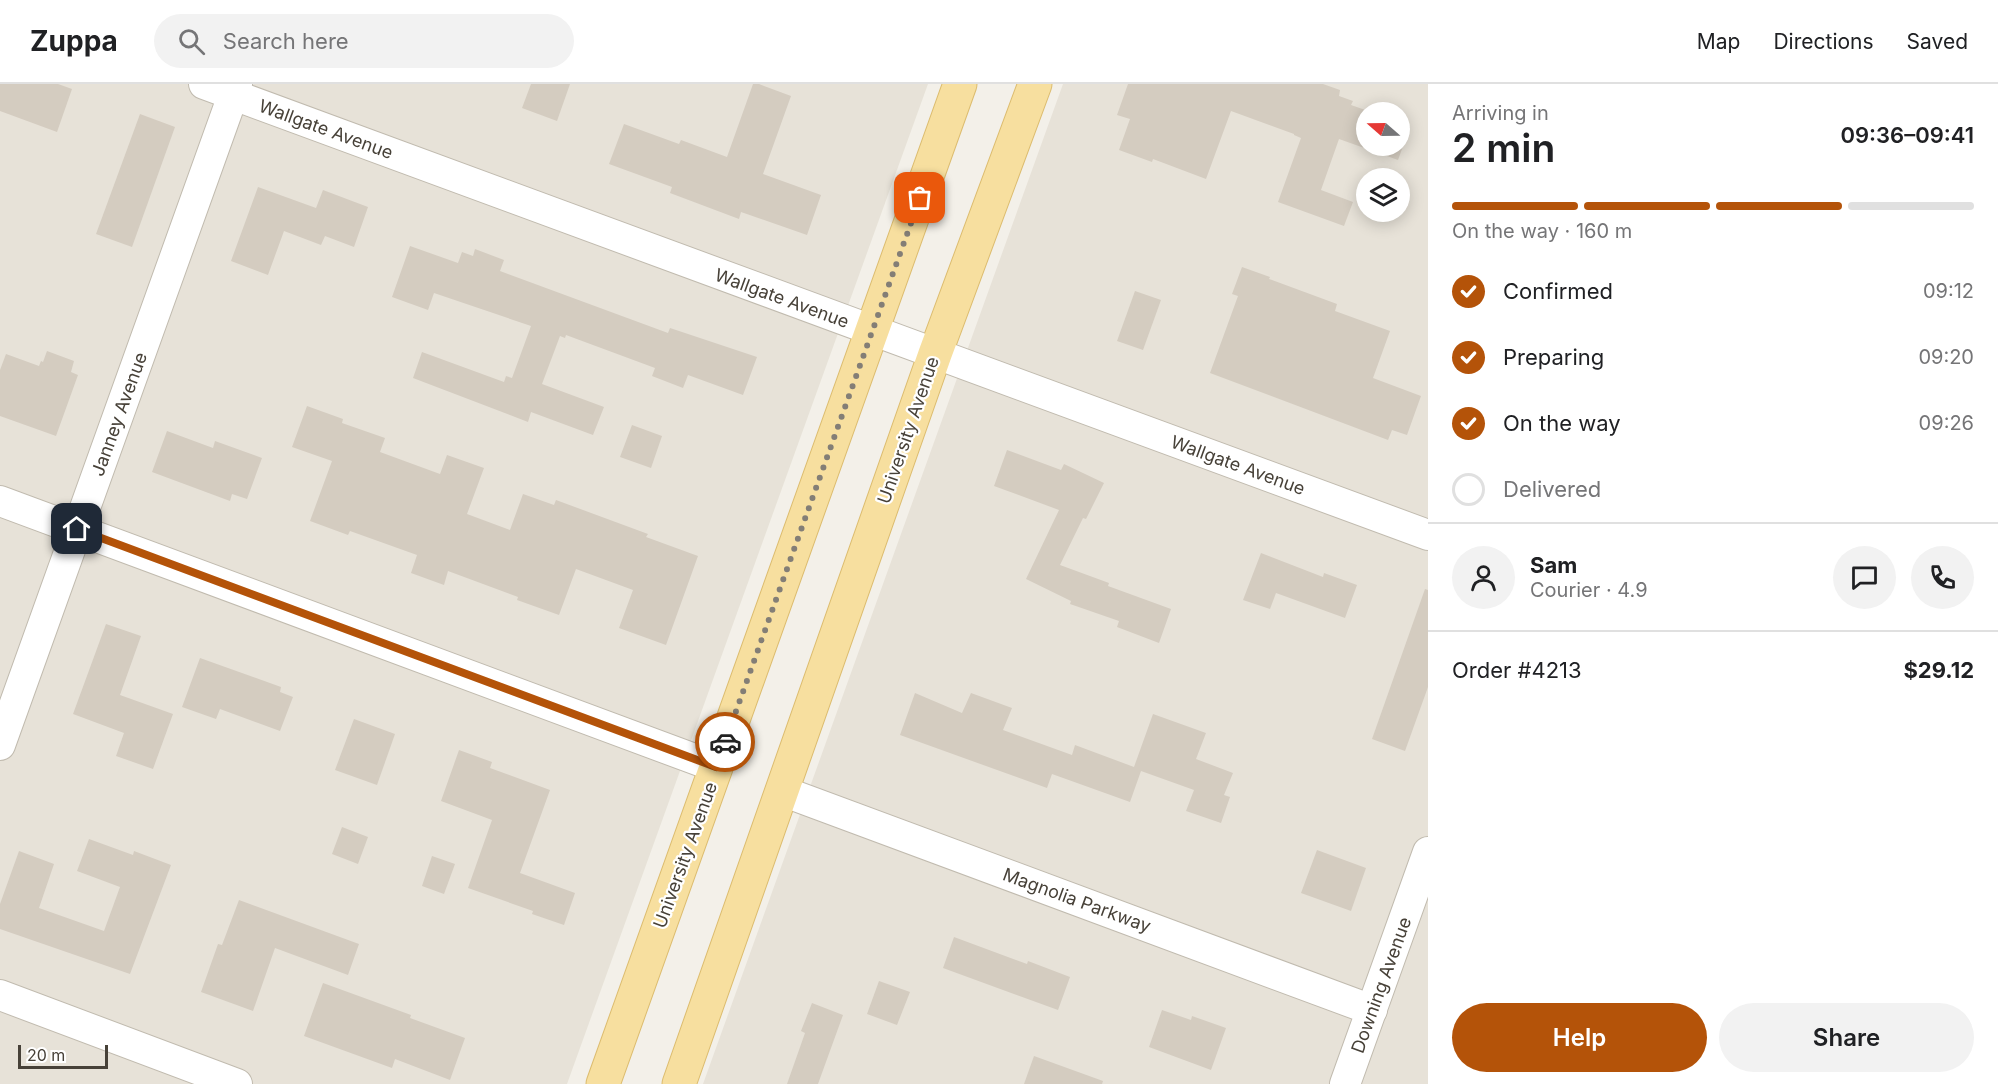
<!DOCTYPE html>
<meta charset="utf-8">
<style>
:root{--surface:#fff;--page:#f2f2f2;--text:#202124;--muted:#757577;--line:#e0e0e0;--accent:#b45309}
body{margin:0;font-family:Inter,sans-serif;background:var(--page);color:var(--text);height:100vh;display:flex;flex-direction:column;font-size:22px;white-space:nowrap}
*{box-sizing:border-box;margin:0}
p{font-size:20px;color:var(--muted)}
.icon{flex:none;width:33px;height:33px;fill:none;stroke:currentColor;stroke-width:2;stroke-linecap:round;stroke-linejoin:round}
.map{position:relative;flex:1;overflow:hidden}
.panel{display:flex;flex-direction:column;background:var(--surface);width:570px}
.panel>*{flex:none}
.needle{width:39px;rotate:290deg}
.fabs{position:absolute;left:1356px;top:18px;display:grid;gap:12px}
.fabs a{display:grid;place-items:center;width:54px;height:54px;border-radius:50%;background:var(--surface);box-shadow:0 3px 15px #0003;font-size:30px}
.scale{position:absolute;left:18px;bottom:15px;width:90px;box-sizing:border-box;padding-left:6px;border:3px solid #474138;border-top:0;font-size:16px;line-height:21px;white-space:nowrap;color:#474138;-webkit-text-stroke:4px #fff;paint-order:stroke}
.pin{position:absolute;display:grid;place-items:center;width:51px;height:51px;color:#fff;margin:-26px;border-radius:12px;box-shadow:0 3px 9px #0006}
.courier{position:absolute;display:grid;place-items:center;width:60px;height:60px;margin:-30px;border:4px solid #b45309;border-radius:50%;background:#fff;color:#222;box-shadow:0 2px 8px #0007}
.overview em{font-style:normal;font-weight:600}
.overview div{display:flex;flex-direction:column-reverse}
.overview{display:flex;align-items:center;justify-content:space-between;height:102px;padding:0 24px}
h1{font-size:39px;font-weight:600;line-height:45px}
.bar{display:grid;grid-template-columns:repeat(4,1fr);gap:9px 6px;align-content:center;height:72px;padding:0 24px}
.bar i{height:8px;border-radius:4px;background:var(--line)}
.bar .current{background:var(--accent)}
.bar p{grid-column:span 4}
.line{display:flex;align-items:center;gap:15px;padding:0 24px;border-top:2px solid var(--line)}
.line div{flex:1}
.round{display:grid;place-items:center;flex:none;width:63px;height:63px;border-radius:32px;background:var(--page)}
ol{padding:0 24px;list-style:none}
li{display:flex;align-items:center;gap:18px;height:66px}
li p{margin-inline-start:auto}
li .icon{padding:6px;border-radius:50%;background:var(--accent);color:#fff;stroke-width:4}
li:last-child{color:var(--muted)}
li i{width:33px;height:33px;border:3px solid var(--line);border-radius:50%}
.action{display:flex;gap:12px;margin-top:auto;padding:12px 24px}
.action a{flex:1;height:69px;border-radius:36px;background:var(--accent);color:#fff;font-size:24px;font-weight:600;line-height:69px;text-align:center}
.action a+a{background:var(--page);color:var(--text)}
header{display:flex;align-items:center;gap:36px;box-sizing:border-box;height:84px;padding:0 30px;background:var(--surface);border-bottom:2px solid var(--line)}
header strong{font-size:28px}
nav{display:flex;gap:33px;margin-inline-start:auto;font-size:21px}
.search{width:420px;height:54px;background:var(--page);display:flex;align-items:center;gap:15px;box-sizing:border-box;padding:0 21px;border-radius:33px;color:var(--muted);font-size:22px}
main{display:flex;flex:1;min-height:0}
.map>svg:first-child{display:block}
</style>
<header>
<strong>Zuppa</strong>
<div class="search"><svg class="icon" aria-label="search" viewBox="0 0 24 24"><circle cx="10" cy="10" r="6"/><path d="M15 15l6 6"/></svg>Search here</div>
<nav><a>Map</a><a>Directions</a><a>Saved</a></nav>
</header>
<main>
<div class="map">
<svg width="1428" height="1000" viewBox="0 0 1428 1000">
<rect width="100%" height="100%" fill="#f3f0e9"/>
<g fill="#e7e2d8" fill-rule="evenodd">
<path d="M 0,0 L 928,0 L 567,1000 L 0,1000 Z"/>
<path d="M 1063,0 L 1428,0 L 1428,1000 L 703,1000 ZM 1366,28 L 1400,28 L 1400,62 L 1366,62 ZM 1366,94 L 1400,94 L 1400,128 L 1366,128 Z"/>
</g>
<g fill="#d4ccc0">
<path d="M 0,0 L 58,0 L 72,5 L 57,48 L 0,27 Z"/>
<path d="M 531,0 L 570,0 L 557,37 L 522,24 Z"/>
<path d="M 753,0 L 759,0 L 791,12 L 763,90 L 821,111 L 807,151 L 741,128 L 739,135 L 670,109 L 672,103 L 609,80 L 624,40 L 679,60 L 681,56 L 727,73 Z"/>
<path d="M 1128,0 L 1323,0 L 1340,6 L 1339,12 L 1353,17 L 1351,21 L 1371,28 L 1366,28 L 1366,62 L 1400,62 L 1400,39 L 1410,43 L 1398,76 L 1339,55 L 1321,106 L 1353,118 L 1344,142 L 1278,118 L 1301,54 L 1294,51 L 1294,50 L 1231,27 L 1206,95 L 1153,75 L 1152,78 L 1119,66 L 1130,35 L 1117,31 Z"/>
<path d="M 140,30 L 175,43 L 132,163 L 96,150 Z"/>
<path d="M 258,103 L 316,124 L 323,106 L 368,123 L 354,163 L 325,152 L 321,161 L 284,147 L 268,191 L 231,177 Z"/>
<path d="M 410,162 L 458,179 L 462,168 L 473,172 L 475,165 L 504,176 L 500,187 L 668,249 L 670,244 L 757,273 L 743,311 L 688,291 L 683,304 L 652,292 L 655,284 L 566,251 L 565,254 L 560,252 L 542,300 L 604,323 L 593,351 L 531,328 L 528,338 L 413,294 L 422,268 L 504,298 L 506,292 L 512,294 L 531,242 L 434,209 L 428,226 L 392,213 Z"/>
<path d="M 1242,183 L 1270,193 L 1269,195 L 1337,220 L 1335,227 L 1390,247 L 1373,294 L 1421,312 L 1407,351 L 1392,346 L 1388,356 L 1210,289 L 1238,212 L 1232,210 Z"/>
<path d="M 1135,207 L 1161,216 L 1143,266 L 1117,257 Z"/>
<path d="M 47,267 L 74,277 L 71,288 L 78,291 L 56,352 L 0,332 L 0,286 L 6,270 L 39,282 L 41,277 L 43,278 Z"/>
<path d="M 307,322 L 343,335 L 342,339 L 385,354 L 380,368 L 440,390 L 447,371 L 484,384 L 467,430 L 510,446 L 523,410 L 554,421 L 556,416 L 648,450 L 646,453 L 698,472 L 666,561 L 619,544 L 633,506 L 576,485 L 559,531 L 517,516 L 518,513 L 448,487 L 444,501 L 411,489 L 417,471 L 350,447 L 348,451 L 310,437 L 332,377 L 292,363 Z"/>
<path d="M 632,341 L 662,352 L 651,384 L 620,373 Z"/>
<path d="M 167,347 L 213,364 L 215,357 L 262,374 L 247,415 L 232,410 L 230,417 L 152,388 Z"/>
<path d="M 1007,366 L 1061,386 L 1064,380 L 1104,399 L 1086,435 L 1083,434 L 1060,481 L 1109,499 L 1108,502 L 1171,525 L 1159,559 L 1117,543 L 1119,537 L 1070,520 L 1071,517 L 1026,495 L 1059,426 L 994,402 Z"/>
<path d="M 1261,469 L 1323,493 L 1324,489 L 1357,501 L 1345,534 L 1276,509 L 1270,525 L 1243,516 Z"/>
<path d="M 1425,505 L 1428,506 L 1428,603 L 1405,667 L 1372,655 Z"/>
<path d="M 106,540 L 141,552 L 120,611 L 173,630 L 153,685 L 116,672 L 124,649 L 73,630 Z"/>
<path d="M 200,574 L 281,603 L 280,608 L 293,613 L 280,647 L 220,625 L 216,635 L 182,623 Z"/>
<path d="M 915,609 L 962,629 L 971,609 L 1012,624 L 1003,646 L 1072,671 L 1075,661 L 1134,683 L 1153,630 L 1206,649 L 1196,675 L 1233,689 L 1224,711 L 1230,713 L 1221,739 L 1186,727 L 1194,706 L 1141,687 L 1130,718 L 1052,690 L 1047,704 L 900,651 Z"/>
<path d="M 354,635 L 395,650 L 377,701 L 335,686 Z"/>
<path d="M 459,666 L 492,678 L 490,684 L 550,706 L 520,789 L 575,809 L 564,841 L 532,830 L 533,827 L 468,804 L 492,736 L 441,717 Z"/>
<path d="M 342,743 L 368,753 L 358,780 L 332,770 Z"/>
<path d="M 89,755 L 133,771 L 134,767 L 171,781 L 130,890 L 0,845 L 0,820 L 19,767 L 54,780 L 39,824 L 104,847 L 120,803 L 77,787 Z"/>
<path d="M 1317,766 L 1366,784 L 1351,827 L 1301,809 Z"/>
<path d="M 432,772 L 455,780 L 444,810 L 422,802 Z"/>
<path d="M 239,816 L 359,860 L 348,891 L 275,864 L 253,927 L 201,908 L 218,860 L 222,861 Z"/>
<path d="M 954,853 L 1027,880 L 1028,877 L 1070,893 L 1058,926 L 943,884 Z"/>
<path d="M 879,897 L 910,908 L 897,941 L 867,930 Z"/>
<path d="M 323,899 L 411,931 L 410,934 L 465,954 L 450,996 L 395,975 L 392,984 L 304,952 Z"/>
<path d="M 812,919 L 843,931 L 818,1000 L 787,1000 L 805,949 L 801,947 Z"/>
<path d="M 1162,926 L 1191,936 L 1192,932 L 1226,944 L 1211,986 L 1149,963 Z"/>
<path d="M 1034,972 L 1103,997 L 1102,1000 L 1024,1000 Z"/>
</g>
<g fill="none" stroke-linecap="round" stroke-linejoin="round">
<g stroke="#c1bbaf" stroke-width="32">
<g id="minor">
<path d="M 204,0 L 1428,451"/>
<path d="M 0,417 L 716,683"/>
<path d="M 0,661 L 237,0"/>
<path d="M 782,707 L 1372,926"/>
<path d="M 0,911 L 237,1000"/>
<path d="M 1345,1000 L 1428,768"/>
</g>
</g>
<g stroke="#dcbc6f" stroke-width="35">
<g id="major">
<path d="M 603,1000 L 960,0"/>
<path d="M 679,1000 L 935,270 L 1035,0"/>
</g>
</g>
<use href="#minor" stroke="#fff" stroke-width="30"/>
<use href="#major" stroke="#f7df9f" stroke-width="33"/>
</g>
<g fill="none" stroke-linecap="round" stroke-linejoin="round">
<path stroke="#837e76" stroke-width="6" stroke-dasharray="0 10.8" d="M 725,658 L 920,114"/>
<path stroke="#b45309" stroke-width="8" d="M 77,445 L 716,683 L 725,658"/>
</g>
<g text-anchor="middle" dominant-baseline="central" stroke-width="4.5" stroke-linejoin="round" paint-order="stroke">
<g font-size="18" fill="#474138" stroke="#fff">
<text transform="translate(326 45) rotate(20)">Wallgate Avenue</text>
<text transform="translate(782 214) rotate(20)">Wallgate Avenue</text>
<text transform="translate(119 330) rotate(-70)">Janney Avenue</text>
<text transform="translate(908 346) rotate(-71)">University Avenue</text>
<text transform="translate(1238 381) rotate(20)">Wallgate Avenue</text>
<text transform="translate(685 771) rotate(-70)">University Avenue</text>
<text transform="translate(1077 816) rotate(20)">Magnolia Parkway</text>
<text transform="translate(1381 901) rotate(-70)">Downing Avenue</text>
</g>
</g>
</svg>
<div class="fabs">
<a><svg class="needle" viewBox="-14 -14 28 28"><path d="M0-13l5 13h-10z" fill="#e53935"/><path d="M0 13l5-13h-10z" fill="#757577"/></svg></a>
<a><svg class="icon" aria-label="layers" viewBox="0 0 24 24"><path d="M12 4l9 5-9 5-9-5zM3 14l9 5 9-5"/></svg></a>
</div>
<div class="scale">20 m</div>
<div class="pin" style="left:920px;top:114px;background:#ea580c"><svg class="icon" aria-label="bag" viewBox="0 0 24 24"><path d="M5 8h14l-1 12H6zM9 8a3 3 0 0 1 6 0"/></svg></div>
<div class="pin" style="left:77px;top:445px;background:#1f2937"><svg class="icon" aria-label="home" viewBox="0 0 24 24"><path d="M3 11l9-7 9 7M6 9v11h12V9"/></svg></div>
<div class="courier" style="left:725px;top:658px"><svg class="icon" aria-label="car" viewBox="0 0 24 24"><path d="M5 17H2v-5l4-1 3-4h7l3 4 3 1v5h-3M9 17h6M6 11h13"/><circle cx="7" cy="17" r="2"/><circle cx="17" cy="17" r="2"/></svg></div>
</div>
<section class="panel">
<div class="overview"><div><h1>2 min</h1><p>Arriving in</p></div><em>09:36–09:41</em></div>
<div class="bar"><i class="current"></i><i class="current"></i><i class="current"></i><i></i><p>On the way · 160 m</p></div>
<ol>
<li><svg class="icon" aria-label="check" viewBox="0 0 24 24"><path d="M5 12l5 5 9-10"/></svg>Confirmed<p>09:12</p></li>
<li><svg class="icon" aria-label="check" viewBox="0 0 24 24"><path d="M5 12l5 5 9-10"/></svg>Preparing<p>09:20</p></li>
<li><svg class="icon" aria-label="check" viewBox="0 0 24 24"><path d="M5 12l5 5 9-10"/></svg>On the way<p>09:26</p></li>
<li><i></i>Delivered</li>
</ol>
<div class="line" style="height:108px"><a class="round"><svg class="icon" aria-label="person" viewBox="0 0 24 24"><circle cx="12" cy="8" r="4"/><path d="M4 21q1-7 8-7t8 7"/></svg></a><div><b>Sam</b><p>Courier · 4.9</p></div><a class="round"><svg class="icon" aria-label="chat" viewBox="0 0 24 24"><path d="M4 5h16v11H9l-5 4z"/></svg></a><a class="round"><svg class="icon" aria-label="phone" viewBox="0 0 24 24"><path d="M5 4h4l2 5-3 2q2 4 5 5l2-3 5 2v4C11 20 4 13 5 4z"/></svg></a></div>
<div class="line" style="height:78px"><div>Order #4213</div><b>$29.12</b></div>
<div class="action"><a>Help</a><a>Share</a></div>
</section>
</main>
